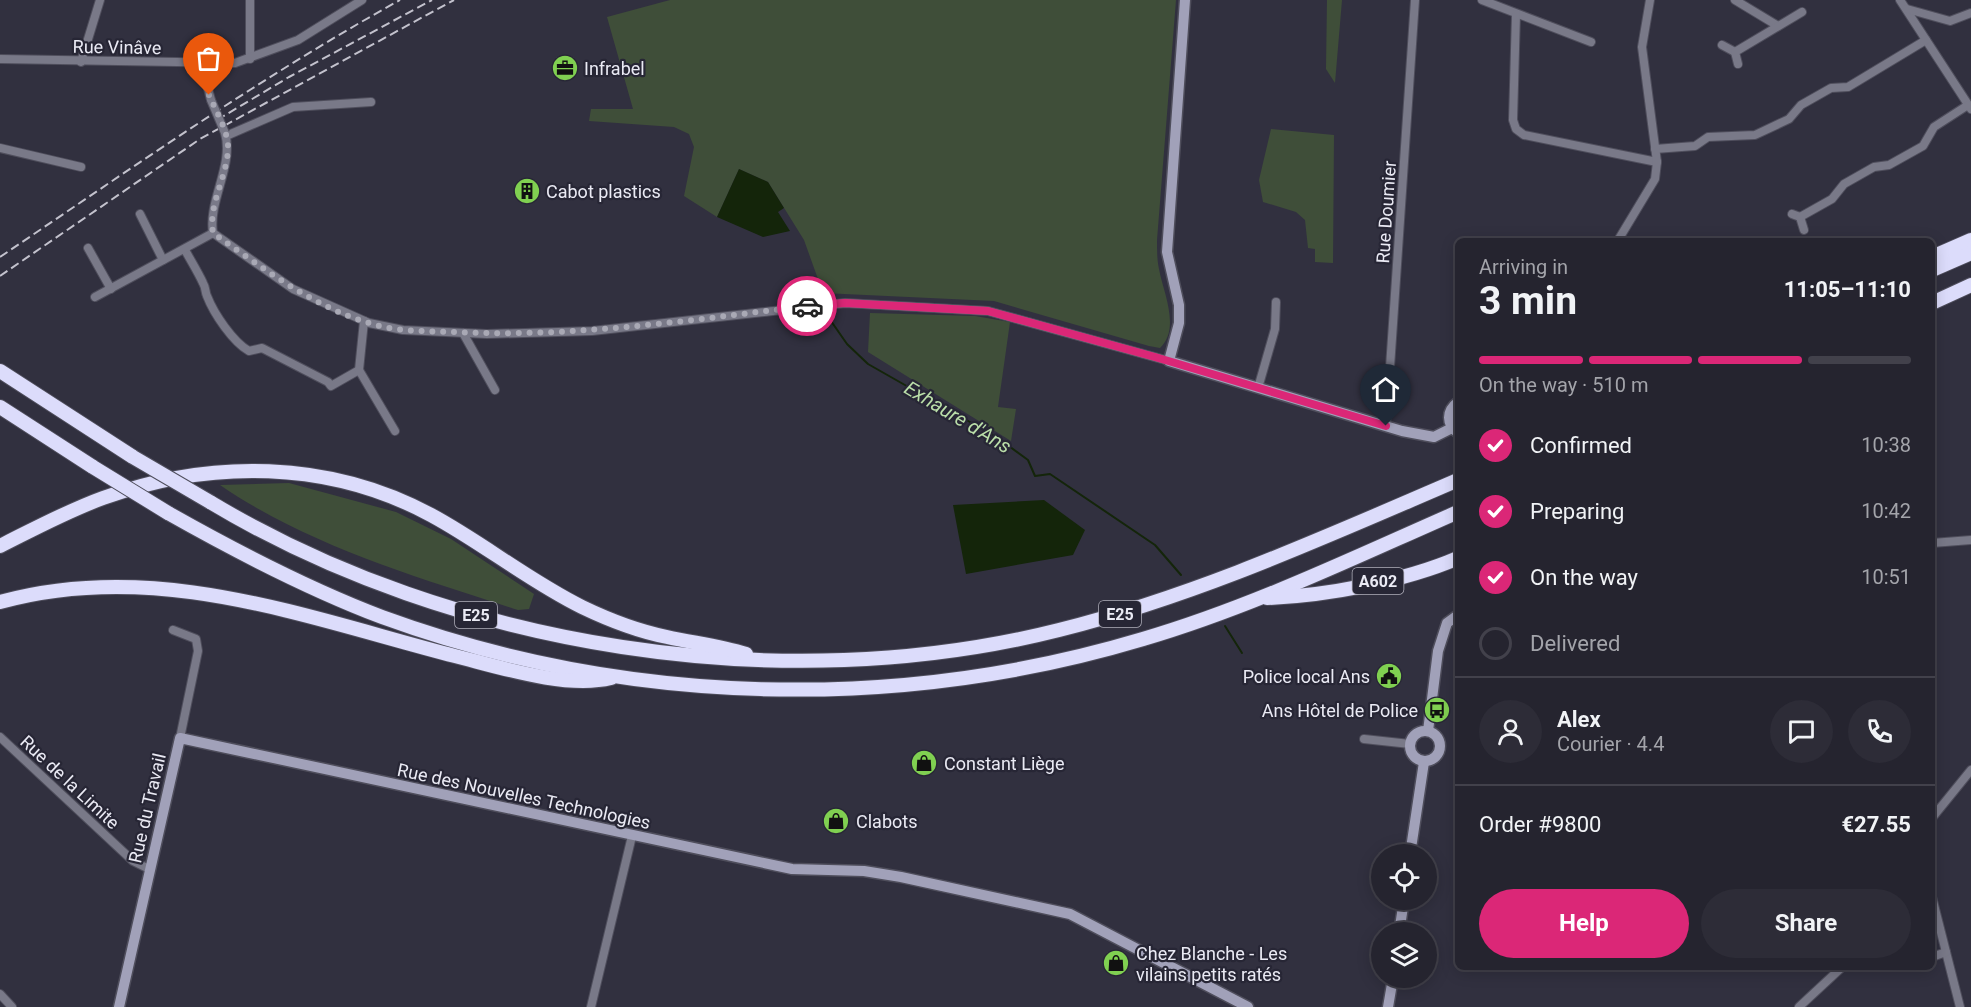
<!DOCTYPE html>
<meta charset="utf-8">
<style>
:root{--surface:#25242f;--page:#2d2c37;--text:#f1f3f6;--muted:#a3a4aa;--line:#42414b;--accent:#db2777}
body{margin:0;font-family:Roboto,sans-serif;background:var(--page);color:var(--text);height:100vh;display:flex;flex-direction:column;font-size:22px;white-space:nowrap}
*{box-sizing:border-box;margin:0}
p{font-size:20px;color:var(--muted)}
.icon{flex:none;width:33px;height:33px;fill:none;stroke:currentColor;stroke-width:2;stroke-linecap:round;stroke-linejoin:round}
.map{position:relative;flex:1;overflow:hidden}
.details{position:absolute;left:1455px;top:238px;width:480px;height:732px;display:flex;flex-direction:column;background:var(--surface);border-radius:9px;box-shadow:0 3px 15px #0003,0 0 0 2px var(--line)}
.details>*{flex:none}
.tools{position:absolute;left:1371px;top:844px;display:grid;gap:12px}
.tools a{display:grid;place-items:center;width:66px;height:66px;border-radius:50%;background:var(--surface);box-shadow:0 3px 15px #0003,0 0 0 2px var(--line);font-size:30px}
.pin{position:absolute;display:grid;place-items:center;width:51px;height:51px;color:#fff;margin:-62px -26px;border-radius:50% 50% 50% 0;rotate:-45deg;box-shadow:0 0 6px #0007}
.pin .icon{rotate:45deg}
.courier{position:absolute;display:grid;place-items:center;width:60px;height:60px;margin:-30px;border:4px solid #db2777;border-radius:50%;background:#fff;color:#222;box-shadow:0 2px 8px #0007}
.overview em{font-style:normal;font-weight:700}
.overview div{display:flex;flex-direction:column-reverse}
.overview{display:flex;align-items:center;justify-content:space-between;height:102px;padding:0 24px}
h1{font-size:39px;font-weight:700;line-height:45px}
.bar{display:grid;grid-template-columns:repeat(4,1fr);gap:9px 6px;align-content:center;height:72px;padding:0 24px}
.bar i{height:8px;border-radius:4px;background:var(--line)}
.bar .on{background:var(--accent)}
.bar p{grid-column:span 4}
.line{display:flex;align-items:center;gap:15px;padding:0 24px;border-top:2px solid var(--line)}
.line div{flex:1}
.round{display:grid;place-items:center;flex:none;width:63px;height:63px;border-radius:32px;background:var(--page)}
ol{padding:0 24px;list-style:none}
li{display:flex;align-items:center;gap:18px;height:66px}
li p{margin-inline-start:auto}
li .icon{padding:6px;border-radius:50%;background:var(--accent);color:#fff;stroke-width:4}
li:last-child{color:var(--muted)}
li i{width:33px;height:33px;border:3px solid var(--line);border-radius:50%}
.button{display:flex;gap:12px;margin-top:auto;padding:12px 24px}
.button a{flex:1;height:69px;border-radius:36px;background:var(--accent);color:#fff;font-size:24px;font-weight:700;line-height:69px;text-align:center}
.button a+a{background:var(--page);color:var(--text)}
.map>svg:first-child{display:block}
</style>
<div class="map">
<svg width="1971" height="1007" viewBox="0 0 1971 1007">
<rect width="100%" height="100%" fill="#31303f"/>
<g fill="#3f4e39">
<path d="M 670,0 L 1176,0 L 1157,240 C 1157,250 1157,260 1159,269 C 1163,292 1181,328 1160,348 L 1149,346 L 994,301 L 823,293 L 804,240 L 768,182 L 739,169 L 717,217 L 684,196 L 694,147 L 689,134 L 674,127 L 589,121 L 591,109 L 633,109 L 607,17 Z"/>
<path d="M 1327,0 L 1342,0 L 1335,83 L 1326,69 Z"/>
<path d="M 1271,129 L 1334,135 L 1333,263 L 1315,262 L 1315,249 L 1308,248 L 1305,220 L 1296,212 L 1263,202 L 1259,180 Z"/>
<path d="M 870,313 L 975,316 L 1010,322 L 998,407 L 1016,409 L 1011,441 L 868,352 Z"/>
<path d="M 289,483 L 396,512 L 451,539 L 534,594 L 529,609 L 518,610 C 417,577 309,546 220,485 Z"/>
</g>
<g fill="#14250a">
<path d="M 739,169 L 768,182 L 784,208 L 778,212 L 790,231 L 763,237 L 717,217 Z"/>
<path d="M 1044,500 L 1085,530 L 1073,555 L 966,574 L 953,505 Z"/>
</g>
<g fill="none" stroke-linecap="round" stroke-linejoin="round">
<g stroke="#14250a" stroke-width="2">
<path d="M 824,311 L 847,344 L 868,364 L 998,438 L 1028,460 L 1035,476 L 1050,474 L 1155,545 L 1181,575"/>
<path d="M 1225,626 L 1242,653"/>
</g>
<g stroke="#4f4e5c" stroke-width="10">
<g id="street">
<path d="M 250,0 L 250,59"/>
<path d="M 1482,0 L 1591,42"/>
<path d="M 1735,0 L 1778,26"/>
<path d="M 1900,0 L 1971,109"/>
<path d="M 1907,9 L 1950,21 L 1971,13"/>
<path d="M 1516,14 L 1513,120 L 1516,129 L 1524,135 L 1657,162"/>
<path d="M 1722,45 L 1735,52"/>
<path d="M 0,59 L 235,63 L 298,40 L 362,0"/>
<path d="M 81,62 L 100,0"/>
<path d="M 1738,64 L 1735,52 L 1802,12"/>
<path d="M 208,65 L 207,85 L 211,100"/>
<path d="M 225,133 C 234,166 208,200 213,233 L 293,289 L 369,323 L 403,330 L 487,334 L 592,331 L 845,303 L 988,311 L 1169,361"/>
<path d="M 226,136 L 293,107 L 371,102"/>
<path d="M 0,148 L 81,167"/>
<path d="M 1655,149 L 1695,146 L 1708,137 L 1755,135 L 1789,119 L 1801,105 L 1831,88 L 1848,87 L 1926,40"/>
<path d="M 140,214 L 163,260"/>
<path d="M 1792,214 L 1800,217 L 1804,230"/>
<path d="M 1800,217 L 1832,199 L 1844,184 L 1874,167 L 1889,165 L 1923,146 L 1934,127 L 1968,105"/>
<path d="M 1617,242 L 1655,179 L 1657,162 L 1642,47 L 1650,0"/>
<path d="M 88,248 L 111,289"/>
<path d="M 185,250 C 191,261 198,272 203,283 C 206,288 205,292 207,296 C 214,314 233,342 249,351 L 262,348 L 328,382 L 331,386 L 359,370 L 364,321"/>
<path d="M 95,297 L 213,233"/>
<path d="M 463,333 L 495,390"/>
<path d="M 359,370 L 395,431"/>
<path d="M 1258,388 L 1275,329 L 1276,302"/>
<path d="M 1386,426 L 1415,0"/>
<path d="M 1932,543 L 1971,540"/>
<path d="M 173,630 L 196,639 L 198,651 L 180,738"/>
<path d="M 0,737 L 133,861 L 149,869"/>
<path d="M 1364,739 L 1410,744"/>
<path d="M 1932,818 L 1971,770"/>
<path d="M 1932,897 L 1960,1007"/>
<path d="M 1932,957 L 1946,952"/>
<path d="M 0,994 L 12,1007"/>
<path d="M 591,1007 L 632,836"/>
<path d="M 1799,1007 L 1841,968"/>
</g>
</g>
<g stroke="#4f4e5c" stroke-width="13">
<g id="secondary">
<path d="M 1185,0 L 1167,252 L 1179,305 L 1179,323 L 1169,361 L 1402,431 L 1434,437 L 1452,428"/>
<path d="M 1458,402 C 1446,411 1446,424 1458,433"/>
<circle cx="1425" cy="746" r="15"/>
<path d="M 1428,731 L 1438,651 L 1447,623 L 1458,615"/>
<path d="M 1410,855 L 1424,762"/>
<path d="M 1399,933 L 1404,900"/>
<path d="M 119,1007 L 180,738 L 792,869 L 864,871 L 901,877 L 1070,914 L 1248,1007"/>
<path d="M 1388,1007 L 1393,978"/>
</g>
</g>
<g stroke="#4f4e5c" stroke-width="16">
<g id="highway">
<path d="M 1932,257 L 1971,240"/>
<path d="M 1932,270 L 1971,253"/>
<path d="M 1932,303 L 1971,285"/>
<path d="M 0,371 L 133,457"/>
<path d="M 0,407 L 93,467"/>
<path d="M 210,502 C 453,648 783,700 1059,630 C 1198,595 1327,536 1458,480"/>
<path d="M 168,513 C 237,552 308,589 382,617 C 625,706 896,713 1143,639 C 1252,607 1355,557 1458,512"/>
<path d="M 0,546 C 34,529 67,511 103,498 C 210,459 329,460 431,515 C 483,543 529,581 582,607 C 609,620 637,631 667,637 C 694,643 720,646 746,654"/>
<path d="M 1267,598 C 1325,596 1405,581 1458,558"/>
<path d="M 0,602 C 156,559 304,617 455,656 C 499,667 566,689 611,678"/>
</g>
</g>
<use href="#street" stroke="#797988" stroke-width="8"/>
<use href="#secondary" stroke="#a1a1b9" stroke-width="10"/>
<use href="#highway" stroke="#dcdcfb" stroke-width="14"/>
<g stroke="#c3c2cd" stroke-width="2" stroke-dasharray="9 4.5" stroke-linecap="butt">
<path d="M 217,120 L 289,77 L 432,0"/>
<path d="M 0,257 C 132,168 261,77 400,0"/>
<path d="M 0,276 L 200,139 L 454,0"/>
</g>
<g stroke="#4f4e5c" stroke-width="10" stroke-linecap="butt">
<path id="street-bridge" d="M 211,100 L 225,133"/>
</g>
<g stroke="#4f4e5c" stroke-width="16" stroke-linecap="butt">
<g id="highway-bridge">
<path d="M 133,457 L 210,502"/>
<path d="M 93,467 L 168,513"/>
</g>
</g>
<use href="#street-bridge" stroke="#797988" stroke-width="8"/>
<use href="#highway-bridge" stroke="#dcdcfb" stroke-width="14"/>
</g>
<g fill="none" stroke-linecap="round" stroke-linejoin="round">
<path stroke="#a9a9b5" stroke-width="6" stroke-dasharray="0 10.8" d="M 209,95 C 216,111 229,133 228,149 C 227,177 208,205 213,233 C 260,266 313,307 369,323 C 397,332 426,331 455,332 C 573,338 690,320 807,306"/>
<path stroke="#db2777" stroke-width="8" d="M 807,306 L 845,303 L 988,311 L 1155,357 L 1386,426"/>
</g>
<defs>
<g id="office-disc" transform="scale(1.35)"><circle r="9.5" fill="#80d051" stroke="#272635"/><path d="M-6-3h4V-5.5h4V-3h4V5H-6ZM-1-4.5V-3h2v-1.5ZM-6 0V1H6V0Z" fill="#111"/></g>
<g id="building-disc" transform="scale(1.35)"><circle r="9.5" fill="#80d051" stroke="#272635"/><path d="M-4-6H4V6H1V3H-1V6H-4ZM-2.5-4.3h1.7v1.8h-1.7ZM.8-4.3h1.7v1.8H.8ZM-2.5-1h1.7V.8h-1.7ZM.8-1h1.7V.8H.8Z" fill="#111"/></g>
<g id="civic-disc" transform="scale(1.35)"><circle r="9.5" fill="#80d051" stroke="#272635"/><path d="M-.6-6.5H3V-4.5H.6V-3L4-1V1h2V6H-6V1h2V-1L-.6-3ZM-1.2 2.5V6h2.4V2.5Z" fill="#111"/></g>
<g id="bus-disc" transform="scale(1.35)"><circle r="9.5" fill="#80d051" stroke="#272635"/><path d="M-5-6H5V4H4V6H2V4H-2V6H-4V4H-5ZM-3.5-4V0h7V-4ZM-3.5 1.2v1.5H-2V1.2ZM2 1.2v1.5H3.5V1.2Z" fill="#111"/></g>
<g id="shop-disc" transform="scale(1.35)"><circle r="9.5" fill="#80d051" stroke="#272635"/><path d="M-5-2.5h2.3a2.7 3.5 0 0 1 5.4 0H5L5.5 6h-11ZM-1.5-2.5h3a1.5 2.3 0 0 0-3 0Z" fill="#111"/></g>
</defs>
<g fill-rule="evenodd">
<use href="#office-disc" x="565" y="68"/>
<use href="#building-disc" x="527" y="191"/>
<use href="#civic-disc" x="1389" y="676"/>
<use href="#bus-disc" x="1437" y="710"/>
<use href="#shop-disc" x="924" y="763"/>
<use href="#shop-disc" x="836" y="821"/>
<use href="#shop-disc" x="1116" y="963"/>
</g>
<g text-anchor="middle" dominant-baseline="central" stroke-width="4.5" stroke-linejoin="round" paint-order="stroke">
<g fill="#272635" stroke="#b0afbb" stroke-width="1.5">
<rect x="1352.5" y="568" width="51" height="26" rx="4.5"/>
<rect x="1099" y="601" width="42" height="26" rx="4.5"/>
<rect x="455" y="602" width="42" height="26" rx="4.5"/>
</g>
<g font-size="16" font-weight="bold" fill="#eaeaf4">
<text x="1378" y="581">A602</text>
<text x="1120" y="614">E25</text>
<text x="476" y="615">E25</text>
</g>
<g font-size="18" fill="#eaeaf4" stroke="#272635">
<text transform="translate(117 47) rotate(1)">Rue Vinâve</text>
<text transform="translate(1386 212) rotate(-86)">Rue Doumier</text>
<text transform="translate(70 782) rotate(43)">Rue de la Limite</text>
<text transform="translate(524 796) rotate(12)">Rue des Nouvelles Technologies</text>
<text transform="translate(147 808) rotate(-77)">Rue du Travail</text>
</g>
<g font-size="18" fill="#eaeaf4" stroke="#272635" text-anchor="start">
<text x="584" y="68">Infrabel</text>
<text x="546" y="191">Cabot plastics</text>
<text x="1370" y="676" text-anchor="end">Police local Ans</text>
<text x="1418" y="710" text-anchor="end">Ans Hôtel de Police</text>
<text x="944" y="763">Constant Liège</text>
<text x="856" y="821">Clabots</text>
<text x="1136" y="953">Chez Blanche - Les<tspan x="1136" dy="21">vilains petits ratés</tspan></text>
</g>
<g font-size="20" font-style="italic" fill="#badea9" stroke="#272635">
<text transform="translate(958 417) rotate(31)">Exhaure d'Ans</text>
</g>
</g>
</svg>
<div class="tools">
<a><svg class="icon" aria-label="locate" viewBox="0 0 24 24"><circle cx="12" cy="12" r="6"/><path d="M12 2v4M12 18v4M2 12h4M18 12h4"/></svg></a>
<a><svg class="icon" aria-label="layers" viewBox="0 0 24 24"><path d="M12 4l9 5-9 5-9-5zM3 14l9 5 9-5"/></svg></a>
</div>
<div class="pin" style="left:209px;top:95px;background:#ea580c"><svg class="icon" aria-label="bag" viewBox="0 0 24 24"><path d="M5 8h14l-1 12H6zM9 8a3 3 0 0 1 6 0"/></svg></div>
<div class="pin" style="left:1386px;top:426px;background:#1f2937"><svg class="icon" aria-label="home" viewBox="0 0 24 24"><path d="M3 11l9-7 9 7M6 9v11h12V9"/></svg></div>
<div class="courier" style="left:807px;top:306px"><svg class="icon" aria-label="car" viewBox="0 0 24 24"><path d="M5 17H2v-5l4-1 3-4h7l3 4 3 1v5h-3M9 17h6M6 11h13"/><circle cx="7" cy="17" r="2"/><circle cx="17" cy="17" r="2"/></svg></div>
<section class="details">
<div class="overview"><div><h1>3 min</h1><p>Arriving in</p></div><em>11:05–11:10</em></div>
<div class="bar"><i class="on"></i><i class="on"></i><i class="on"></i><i></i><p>On the way · 510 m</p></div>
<ol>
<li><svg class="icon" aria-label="check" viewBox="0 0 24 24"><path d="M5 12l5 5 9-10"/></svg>Confirmed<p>10:38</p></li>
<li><svg class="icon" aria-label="check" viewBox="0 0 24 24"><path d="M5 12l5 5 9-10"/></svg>Preparing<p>10:42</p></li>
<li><svg class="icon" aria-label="check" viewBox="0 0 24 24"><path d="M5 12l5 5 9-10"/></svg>On the way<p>10:51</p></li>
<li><i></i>Delivered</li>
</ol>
<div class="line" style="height:108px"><a class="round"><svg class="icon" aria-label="person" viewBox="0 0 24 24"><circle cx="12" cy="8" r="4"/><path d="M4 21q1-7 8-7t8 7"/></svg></a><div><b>Alex</b><p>Courier · 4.4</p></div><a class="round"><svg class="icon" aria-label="chat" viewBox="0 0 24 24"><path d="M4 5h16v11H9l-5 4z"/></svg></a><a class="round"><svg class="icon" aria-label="phone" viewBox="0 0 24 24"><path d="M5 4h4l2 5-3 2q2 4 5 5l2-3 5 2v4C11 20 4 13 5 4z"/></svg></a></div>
<div class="line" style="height:78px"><div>Order #9800</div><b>€27.55</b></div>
<div class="button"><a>Help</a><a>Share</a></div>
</section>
</div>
